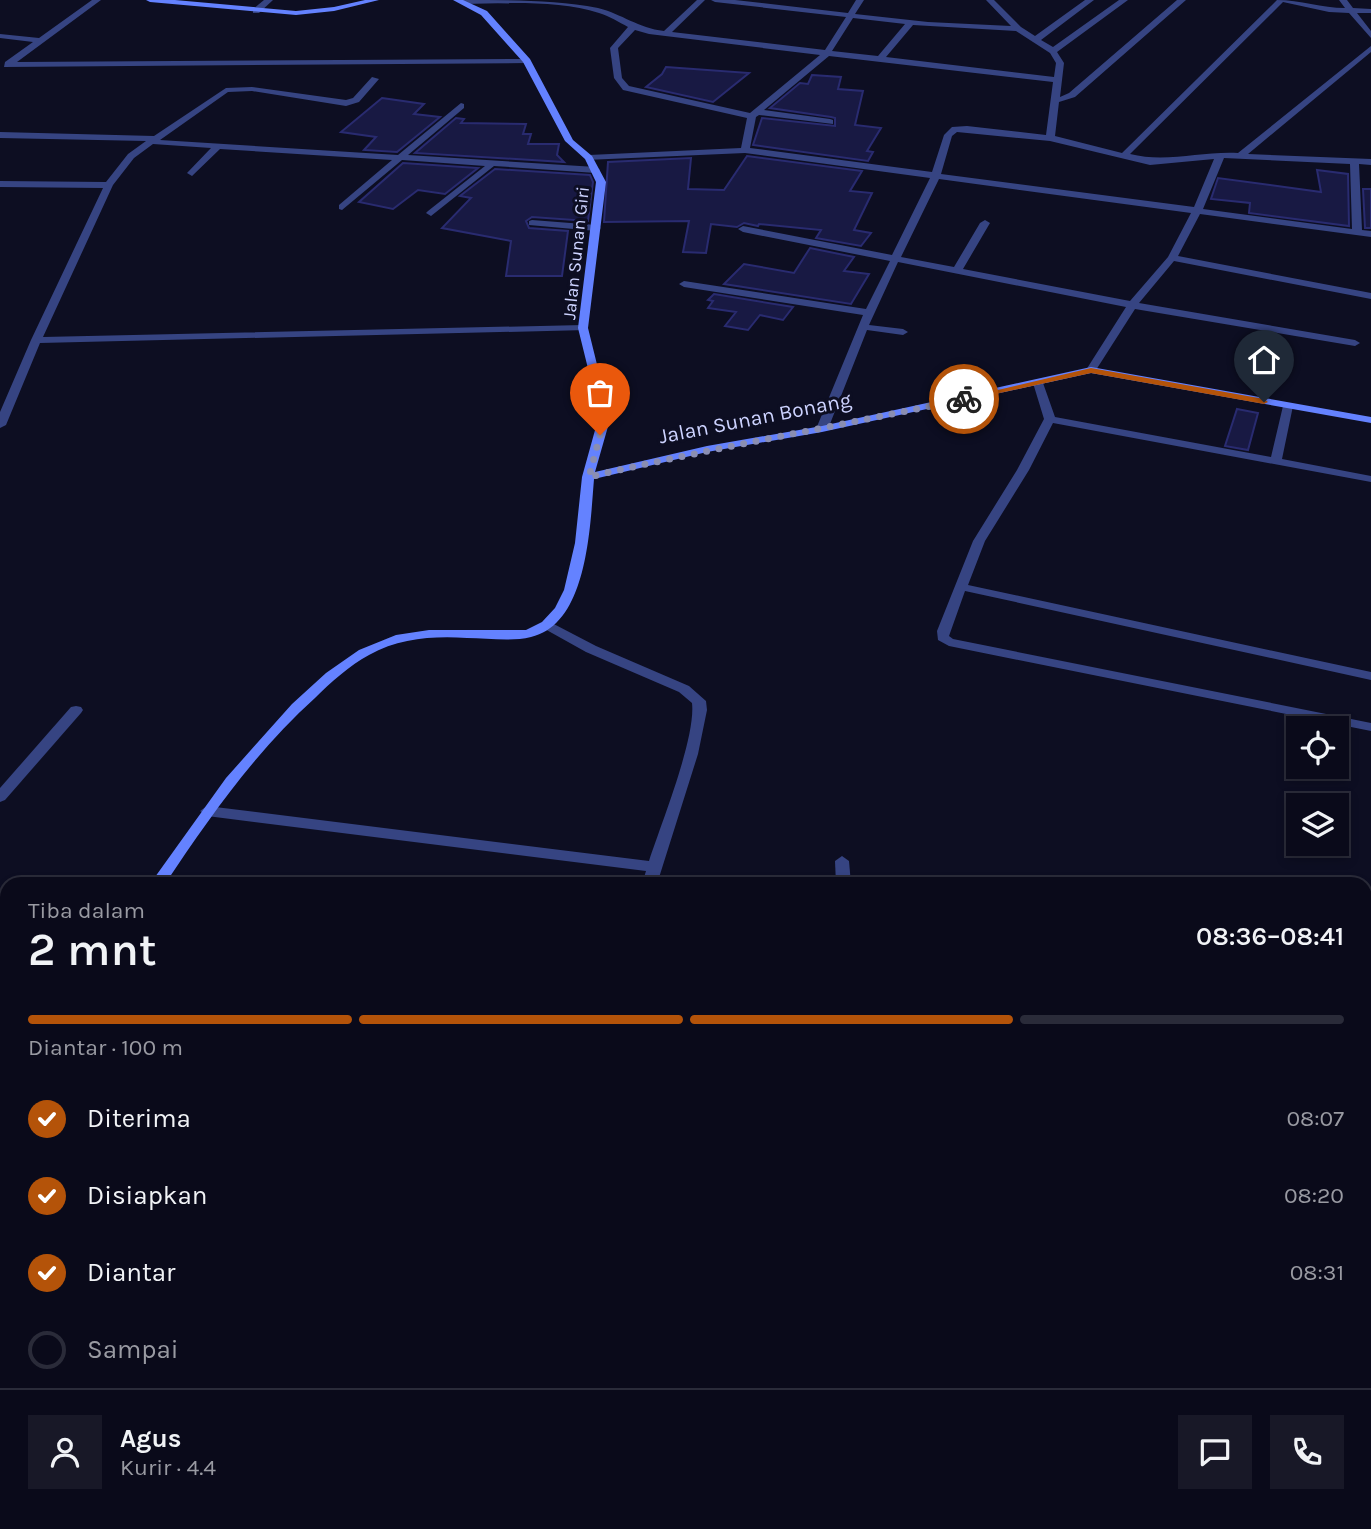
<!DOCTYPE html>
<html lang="id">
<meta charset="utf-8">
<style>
:root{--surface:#0a0a1a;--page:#181827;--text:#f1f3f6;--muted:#999aa2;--line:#2a2b39;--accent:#b45309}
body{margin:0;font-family:Karla,sans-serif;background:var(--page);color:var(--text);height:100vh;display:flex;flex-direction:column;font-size:26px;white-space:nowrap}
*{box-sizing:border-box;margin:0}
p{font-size:23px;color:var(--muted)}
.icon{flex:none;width:38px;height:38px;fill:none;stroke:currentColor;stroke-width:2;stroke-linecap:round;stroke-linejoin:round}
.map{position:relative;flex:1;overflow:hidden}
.drawer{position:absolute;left:0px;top:877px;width:1372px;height:653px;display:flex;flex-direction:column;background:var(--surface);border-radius:21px 21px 0 0;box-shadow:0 4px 10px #0003,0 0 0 2px var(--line)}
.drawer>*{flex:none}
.controls{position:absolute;left:1286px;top:716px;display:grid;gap:14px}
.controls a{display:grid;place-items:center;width:63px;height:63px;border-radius:0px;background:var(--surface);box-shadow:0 4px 10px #0003,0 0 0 2px var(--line);font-size:35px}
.pin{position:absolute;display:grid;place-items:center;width:60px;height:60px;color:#fff;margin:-72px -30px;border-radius:50% 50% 50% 0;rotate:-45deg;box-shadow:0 0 7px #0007}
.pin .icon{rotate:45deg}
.courier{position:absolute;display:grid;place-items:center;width:70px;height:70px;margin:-35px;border:5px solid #b45309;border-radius:50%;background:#fff;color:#222;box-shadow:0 2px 9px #0007}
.headline em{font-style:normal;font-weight:600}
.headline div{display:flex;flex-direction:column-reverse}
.headline{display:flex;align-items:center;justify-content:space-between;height:119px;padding:0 28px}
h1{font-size:46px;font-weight:600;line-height:52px}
.bar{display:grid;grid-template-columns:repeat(4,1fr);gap:10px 7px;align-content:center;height:84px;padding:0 28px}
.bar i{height:9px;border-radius:5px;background:var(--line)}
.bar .active{background:var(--accent)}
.bar p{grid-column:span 4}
.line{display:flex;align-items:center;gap:18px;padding:0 28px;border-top:2px solid var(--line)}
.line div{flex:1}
.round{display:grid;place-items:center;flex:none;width:74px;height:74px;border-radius:0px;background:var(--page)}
ol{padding:0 28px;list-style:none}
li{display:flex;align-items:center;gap:21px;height:77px}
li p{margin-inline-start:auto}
li .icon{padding:7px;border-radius:50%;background:var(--accent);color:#fff;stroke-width:4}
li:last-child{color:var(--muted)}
li i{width:38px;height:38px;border:4px solid var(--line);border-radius:50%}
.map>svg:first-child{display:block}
</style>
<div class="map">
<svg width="1371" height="1529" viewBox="0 0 1371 1529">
<rect width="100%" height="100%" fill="#0d0e22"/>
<g fill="#181943" stroke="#292b70" stroke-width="2">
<path d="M 666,67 L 749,73 L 713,102 L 646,87 L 662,74 Z"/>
<path d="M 812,75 L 841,77 L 838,89 L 863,91 L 855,125 L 881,128 L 867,151 L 873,152 L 868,161 L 753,145 L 762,118 L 835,126 L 835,118 L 831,117 L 770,108 L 800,83 L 808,84 Z"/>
<path d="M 382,98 L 424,104 L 414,114 L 440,117 L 397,152 L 364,150 L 376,137 L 341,132 Z"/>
<path d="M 456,118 L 464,119 L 461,123 L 526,124 L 523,134 L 531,134 L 528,144 L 559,144 L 557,155 L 564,162 L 415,153 Z"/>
<path d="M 747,156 L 862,171 L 850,191 L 872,193 L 854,230 L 871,233 L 861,246 L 816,238 L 821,230 L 759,224 L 758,226 L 744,223 L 737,227 L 711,224 L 706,253 L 683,252 L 689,221 L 604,222 L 608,162 L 691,158 L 688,189 L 724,190 Z"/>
<path d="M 403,163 L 478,168 L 445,194 L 418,190 L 393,209 L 359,202 Z"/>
<path d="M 495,169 L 590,175 L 593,182 L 588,221 L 532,217 L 526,221 L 529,228 L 568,231 L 562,276 L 506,276 L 511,241 L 442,228 L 471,198 L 460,196 Z"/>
<path d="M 1317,170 L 1348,174 L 1349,226 L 1249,213 L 1250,203 L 1211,199 L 1218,178 L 1321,192 Z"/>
<path d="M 1363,189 L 1371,189 L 1371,228 L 1365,228 Z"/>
<path d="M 810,248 L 854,257 L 844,271 L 869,274 L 851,304 L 724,284 L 744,264 L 794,273 Z"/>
<path d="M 714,294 L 793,307 L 783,320 L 760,315 L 748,330 L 725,326 L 736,312 L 708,308 L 713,301 L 708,300 Z"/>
<path d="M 1237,409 L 1258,413 L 1248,450 L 1225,446 Z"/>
</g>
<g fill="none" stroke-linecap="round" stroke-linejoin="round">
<g fill="#364482" fill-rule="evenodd">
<path d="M 92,0 L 101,0 L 17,62 L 527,59 L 531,61 L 527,63 L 4,67 L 5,62 L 33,42 L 0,38 L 0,34 L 39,38 Z"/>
<path d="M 264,0 L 273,0 L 259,13 L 253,13 L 253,9 Z"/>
<path d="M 463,0 C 508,0 555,0 598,8 C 622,14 638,28 664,31 L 697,0 L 705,0 L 672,32 L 825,50 L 846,17 L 715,2 L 711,0 L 735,0 L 848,13 L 856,0 L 864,0 L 855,14 L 928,22 L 1011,26 L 986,0 L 994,0 L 1021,27 L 1035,36 L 1085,0 L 1094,0 L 1041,40 L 1053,47 L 1119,0 L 1128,0 L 1057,52 L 1064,63 L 1060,97 L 1069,93 L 1177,0 L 1186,0 L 1075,97 L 1059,102 L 1055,136 L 1122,153 L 1277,0 C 1300,0 1322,8 1345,8 L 1339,0 L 1347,0 L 1353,8 L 1371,9 L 1371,13 L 1357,13 L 1371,31 L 1371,38 L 1349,13 L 1329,12 L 1283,2 L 1130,154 C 1166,163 1202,151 1238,153 L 1371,46 L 1371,52 L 1248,154 L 1371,159 L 1371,165 L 1359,164 L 1362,230 L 1371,231 L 1371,237 L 1200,214 L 1178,256 L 1371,293 L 1371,299 L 1174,261 L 1139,303 L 1355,340 L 1360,343 L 1355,346 L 1135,309 L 1096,370 L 1091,373 L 1086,370 L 1126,307 L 898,262 L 869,325 L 903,329 L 908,332 L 903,335 L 867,330 L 828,429 L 826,431 L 818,431 L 816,429 L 863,315 L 684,287 L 679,284 L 684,281 L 866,309 L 890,261 L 743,232 L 738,229 L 743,226 L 892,255 L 930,178 L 745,153 L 586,160 L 586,156 L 589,155 L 741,148 L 747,118 L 623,90 L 614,78 L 610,48 L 628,27 C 619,22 609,16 599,13 C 560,0 505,3 464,4 L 460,2 ZM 853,18 L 905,24 L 878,56 L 832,51 ZM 913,25 L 1016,31 L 1050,53 L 1056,63 L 1054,77 L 886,57 ZM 635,30 L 649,34 L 820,55 L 750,113 L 629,86 L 622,78 L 618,48 ZM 829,56 L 1053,82 L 1046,135 L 967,126 L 952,127 L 944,135 L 932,172 L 750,148 L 756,117 L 759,115 L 833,124 L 833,120 L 830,119 L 764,110 ZM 957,132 L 1050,141 L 1150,165 L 1214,159 L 1194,207 L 941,174 L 952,136 ZM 1224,158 L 1350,164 L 1352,229 L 1203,209 ZM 939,179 L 1191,213 L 1168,257 L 1130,301 L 963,269 L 990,223 L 985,220 L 980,223 L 954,267 L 901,257 Z"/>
<path d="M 372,77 L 379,79 L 359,102 L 346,106 L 252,91 L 228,92 L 160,140 L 398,155 L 461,103 L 464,104 L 464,108 L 408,155 L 596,167 L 600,170 L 596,173 L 494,166 L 431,216 L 426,213 L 428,211 L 485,166 L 402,160 L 342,210 L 339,209 L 339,205 L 392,160 L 220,149 L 192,176 L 187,173 L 211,148 L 153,144 L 134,158 L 113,185 L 43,337 L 583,325 L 588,328 L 587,330 L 40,343 L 6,425 L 0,428 L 0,412 L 31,340 L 103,188 L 0,187 L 0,181 L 106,182 L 128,154 L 146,141 L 0,138 L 0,132 L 154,136 L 226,88 L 252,87 L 346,100 L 353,98 Z"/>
<path d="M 532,220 L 596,225 L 601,228 L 596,231 L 529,225 L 529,221 Z"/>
<path d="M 1038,380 L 1043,383 L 1055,417 L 1271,457 L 1283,406 L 1284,404 L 1292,404 L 1293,406 L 1282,459 L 1371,476 L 1371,482 L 1053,423 L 1029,470 L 985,541 L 968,585 L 1371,672 L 1371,680 L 965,591 L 949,636 L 953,639 L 1371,723 L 1371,731 L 949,646 L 938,640 L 937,631 L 973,541 L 1017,470 L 1044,419 L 1033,383 Z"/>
<path d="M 548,621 L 596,646 L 689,686 L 706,701 L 707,710 L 698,754 L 657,884 L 642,884 L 646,871 L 207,816 L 200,811 L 207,806 L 649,861 C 661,824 696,738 692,703 L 679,692 L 586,652 L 543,628 L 542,625 Z"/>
<path d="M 76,706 L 81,707 L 83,710 L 81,713 L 5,800 L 0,802 L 0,788 L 71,707 Z"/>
<path d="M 842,856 L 849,861 L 851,884 L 836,884 L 835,861 Z"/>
<path d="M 0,946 L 7,948 L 7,960 L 0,958 Z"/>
<rect x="0" y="1003" width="7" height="12"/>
<path d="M 1365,1243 L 1371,1244 L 1371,1260 L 1365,1259 Z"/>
<path d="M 0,1403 L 7,1405 L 7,1423 L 0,1421 Z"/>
<path d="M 431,1522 L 474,1522 L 477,1529 L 434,1529 Z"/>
<path d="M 481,1522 L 501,1522 L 500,1529 L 480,1529 Z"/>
<path d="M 1317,1522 L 1337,1522 L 1338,1529 L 1318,1529 Z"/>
</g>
<g fill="#6482ff" fill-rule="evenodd">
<path d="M 146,0 L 175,0 L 296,11 L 334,7 L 365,0 L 379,0 L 334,11 L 296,15 L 150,2 Z"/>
<path d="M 453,0 L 463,0 L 487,11 L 530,59 L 573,140 L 592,156 L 606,182 L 588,328 L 605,397 L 609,423 L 595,472 L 707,446 L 822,426 L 1091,367 L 1371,417 L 1371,423 L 1091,373 L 822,432 L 707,452 L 594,479 C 590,526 588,624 531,637 C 511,642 487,638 467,638 C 433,636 400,638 369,655 C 349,666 331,682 315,698 C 256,751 209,818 165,884 L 150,884 L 226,778 L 292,704 L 326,673 L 359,650 L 396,635 L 429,630 L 526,630 L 542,622 L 555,608 L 564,590 L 575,543 L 582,477 L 597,423 L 595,397 L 578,328 L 596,182 L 585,159 L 565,141 L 523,62 L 481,15 Z"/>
<path d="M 7,1171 L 7,1201 L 0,1204 L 0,1175 Z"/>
</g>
</g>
<path fill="#b45309" d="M 1091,368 L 1264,399 L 1268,402 L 1264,404 L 1091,373 L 964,401 L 960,399 Z"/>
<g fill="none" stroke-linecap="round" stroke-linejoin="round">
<path stroke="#8a8eb2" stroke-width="7" stroke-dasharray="0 12.6" d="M 600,435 L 589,477 C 713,448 839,426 964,399"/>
</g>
<g text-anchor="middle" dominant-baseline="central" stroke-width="6" stroke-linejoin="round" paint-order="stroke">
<g font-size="18" fill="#cdd3ff" stroke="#0d0e22">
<text transform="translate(576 253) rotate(-84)">Jalan Sunan Giri</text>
</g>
<g font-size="21" fill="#cdd3ff" stroke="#0d0e22">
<text transform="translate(755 418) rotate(-11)">Jalan Sunan Bonang</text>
</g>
</g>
</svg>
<div class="controls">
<a><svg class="icon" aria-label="locate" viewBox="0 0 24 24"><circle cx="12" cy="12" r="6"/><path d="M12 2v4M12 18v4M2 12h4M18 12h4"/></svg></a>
<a><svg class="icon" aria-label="layers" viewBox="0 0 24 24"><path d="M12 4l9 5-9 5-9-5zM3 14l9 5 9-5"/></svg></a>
</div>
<div class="pin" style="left:600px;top:435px;background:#ea580c"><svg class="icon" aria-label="bag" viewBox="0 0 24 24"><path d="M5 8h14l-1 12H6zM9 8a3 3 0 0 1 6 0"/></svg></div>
<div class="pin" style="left:1264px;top:402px;background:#1f2937"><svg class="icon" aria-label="home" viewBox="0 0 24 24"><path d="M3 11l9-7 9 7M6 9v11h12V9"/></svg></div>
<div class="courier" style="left:964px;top:399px"><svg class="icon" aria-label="bike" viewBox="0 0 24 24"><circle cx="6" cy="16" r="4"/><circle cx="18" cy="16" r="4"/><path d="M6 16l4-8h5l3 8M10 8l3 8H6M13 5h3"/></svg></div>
<section class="drawer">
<div class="headline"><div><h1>2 mnt</h1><p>Tiba dalam</p></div><em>08:36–08:41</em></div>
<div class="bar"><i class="active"></i><i class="active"></i><i class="active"></i><i></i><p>Diantar · 100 m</p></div>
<ol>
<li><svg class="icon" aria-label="check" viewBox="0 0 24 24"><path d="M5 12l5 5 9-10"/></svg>Diterima<p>08:07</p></li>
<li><svg class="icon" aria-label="check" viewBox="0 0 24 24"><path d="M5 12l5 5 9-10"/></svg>Disiapkan<p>08:20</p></li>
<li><svg class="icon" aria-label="check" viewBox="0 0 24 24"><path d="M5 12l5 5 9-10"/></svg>Diantar<p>08:31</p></li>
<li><i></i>Sampai</li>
</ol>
<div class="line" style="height:126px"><a class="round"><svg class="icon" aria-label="person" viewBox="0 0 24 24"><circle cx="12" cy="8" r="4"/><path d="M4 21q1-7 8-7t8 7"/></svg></a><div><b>Agus</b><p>Kurir · 4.4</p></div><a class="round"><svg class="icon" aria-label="chat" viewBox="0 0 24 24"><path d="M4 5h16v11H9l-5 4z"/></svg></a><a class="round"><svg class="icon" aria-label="phone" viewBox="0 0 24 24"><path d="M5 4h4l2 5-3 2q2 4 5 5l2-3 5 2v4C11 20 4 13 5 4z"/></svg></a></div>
</section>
</div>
